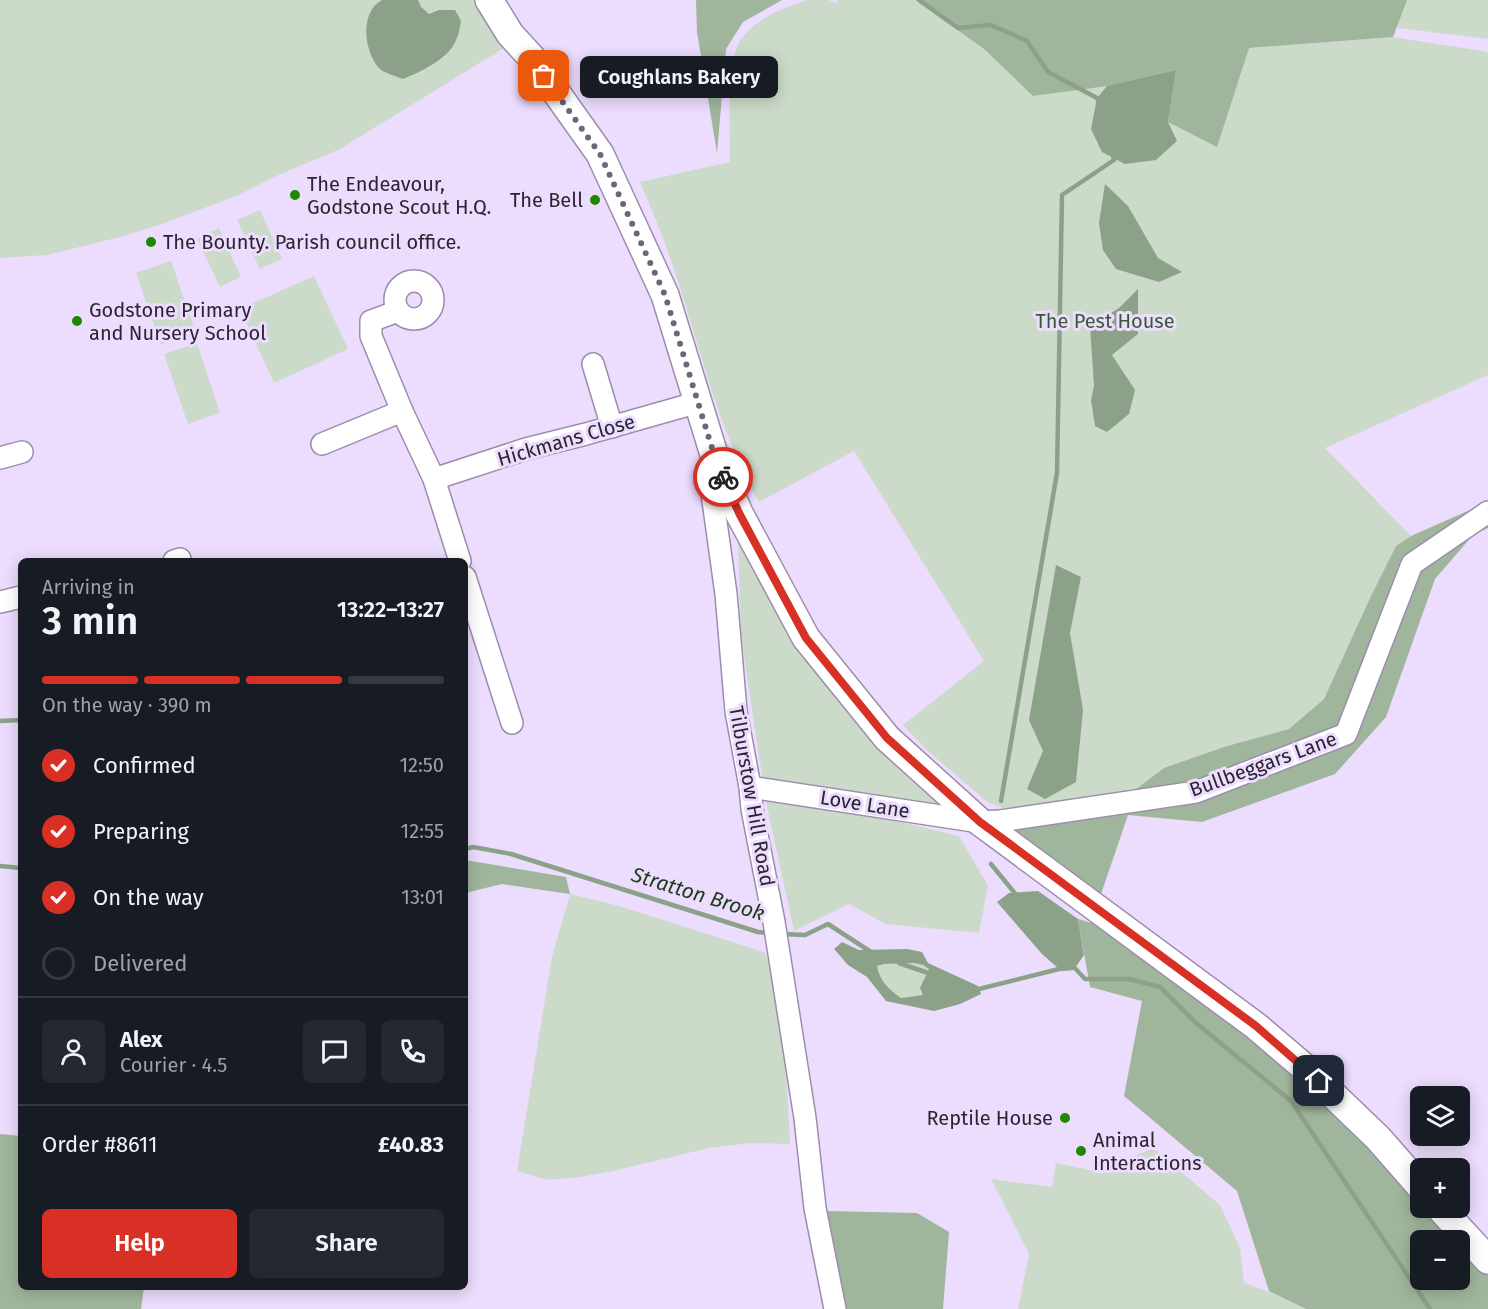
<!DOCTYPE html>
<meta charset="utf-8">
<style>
:root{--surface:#171b24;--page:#242831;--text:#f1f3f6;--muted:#9ea1a6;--line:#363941;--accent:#d93025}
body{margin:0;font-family:"Fira Sans",sans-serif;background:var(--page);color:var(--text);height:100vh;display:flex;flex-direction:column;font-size:22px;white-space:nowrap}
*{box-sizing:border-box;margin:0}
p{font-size:20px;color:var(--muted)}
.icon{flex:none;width:33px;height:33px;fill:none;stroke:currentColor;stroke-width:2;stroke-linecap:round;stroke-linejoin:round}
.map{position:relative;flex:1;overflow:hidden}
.sheet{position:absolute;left:18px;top:558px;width:450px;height:732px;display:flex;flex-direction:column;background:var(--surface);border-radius:9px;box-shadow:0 3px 15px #0003}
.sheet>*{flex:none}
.controls{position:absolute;left:1410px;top:1086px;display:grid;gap:12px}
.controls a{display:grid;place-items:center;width:60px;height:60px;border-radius:9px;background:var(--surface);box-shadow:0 3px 15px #0003;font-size:30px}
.pin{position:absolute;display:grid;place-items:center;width:51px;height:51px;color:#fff;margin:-26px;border-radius:12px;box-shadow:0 3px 9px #0006}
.courier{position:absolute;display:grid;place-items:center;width:60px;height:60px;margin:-30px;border:4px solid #d93025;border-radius:50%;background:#fff;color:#222;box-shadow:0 2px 8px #0007}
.bubble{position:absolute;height:42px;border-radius:9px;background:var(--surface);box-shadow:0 3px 15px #0003;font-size:20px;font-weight:600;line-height:42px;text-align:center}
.headline em{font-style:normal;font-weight:600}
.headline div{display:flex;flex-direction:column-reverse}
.headline{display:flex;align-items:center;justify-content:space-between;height:102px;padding:0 24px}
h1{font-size:39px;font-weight:600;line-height:45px}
.bar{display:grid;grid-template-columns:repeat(4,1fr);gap:9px 6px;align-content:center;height:72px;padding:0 24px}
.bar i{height:8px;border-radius:4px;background:var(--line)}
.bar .active{background:var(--accent)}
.bar p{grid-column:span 4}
.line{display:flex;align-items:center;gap:15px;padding:0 24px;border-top:2px solid var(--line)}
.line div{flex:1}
.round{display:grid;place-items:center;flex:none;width:63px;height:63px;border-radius:9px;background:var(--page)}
ol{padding:0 24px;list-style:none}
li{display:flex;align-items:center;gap:18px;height:66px}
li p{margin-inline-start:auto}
li .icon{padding:6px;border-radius:50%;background:var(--accent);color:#fff;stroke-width:4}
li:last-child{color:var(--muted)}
li i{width:33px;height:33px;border:3px solid var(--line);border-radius:50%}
.action{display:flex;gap:12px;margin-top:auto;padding:12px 24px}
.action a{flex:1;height:69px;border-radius:9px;background:var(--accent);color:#fff;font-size:24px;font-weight:600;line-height:69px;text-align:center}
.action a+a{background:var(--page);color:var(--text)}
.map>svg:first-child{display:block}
</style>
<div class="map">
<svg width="1488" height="1309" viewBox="0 0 1488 1309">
<rect width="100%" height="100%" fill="#ecdcfe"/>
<g fill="#ccdbc9">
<path d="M 0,0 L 481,0 L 509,45 L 340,149 L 274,177 L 241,194 L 162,224 L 124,236 L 47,255 L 0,258 Z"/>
<path d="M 807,0 L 828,0 L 837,3 L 837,0 L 1044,0 L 1249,48 L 1393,37 L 1488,52 L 1488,375 L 1325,448 L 1411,536 L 1396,546 L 1370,598 L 1324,699 L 1289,729 L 1227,746 L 1131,793 L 1007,810 L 986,801 L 929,752 L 903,725 L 984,661 L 854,451 L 759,502 C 714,423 697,331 666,246 C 658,224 649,203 640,182 L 730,162 C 730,134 726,60 741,39 C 758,17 783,8 807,0 Z"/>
<path d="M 1171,0 L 1488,0 L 1488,39 Z"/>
<path d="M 260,210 L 282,259 L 260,269 L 237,220 Z"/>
<path d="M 219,228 L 241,277 L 220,287 L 197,239 Z"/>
<path d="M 171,261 L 196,333 L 161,345 L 136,273 Z"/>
<path d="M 314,276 L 348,349 L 274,383 L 240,309 Z"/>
<path d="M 197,343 L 220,413 L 188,424 L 164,354 Z"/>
<path d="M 738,542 L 801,642 L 873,740 L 942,806 L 763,782 L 741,637 Z"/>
<path d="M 766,802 L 857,812 L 959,836 L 988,886 L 979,933 L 886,924 L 849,904 L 794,931 Z"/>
<path d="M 570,894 L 619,906 L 764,952 L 778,982 L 786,1068 L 790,1144 L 751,1143 L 709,1148 L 613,1171 L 580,1177 L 548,1180 L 517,1171 L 552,957 Z"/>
<path d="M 914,963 L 923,965 L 929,968 L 925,976 L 923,995 L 901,998 C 889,989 880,982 877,966 L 884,964 Z"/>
<path d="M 1153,1148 L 1220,1205 L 1240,1248 L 1244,1283 L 1273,1293 L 1306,1309 L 1018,1309 L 1029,1254 L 991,1179 L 1052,1187 L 1056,1163 L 1099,1172 Z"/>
</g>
<g fill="#a0b69c" fill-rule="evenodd">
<path d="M 696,0 L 782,0 L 743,22 L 726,49 L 717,153 L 697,32 Z"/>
<path d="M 916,0 L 1407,0 L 1393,37 L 1249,48 L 1217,147 L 1168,122 L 1176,70 L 1107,86 L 1033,96 L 984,49 Z"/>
<path d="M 1488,502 L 1488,528 L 1473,535 L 1435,579 L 1386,717 L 1335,774 L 1202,822 L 1128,815 L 1100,897 L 1006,826 L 1131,793 L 1164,768 L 1227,746 L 1289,729 L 1324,699 L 1370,598 L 1396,546 L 1411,536 Z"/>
<path d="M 465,860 L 566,877 L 570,894 L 502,884 L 465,893 Z"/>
<path d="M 1078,919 L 1130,934 L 1204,987 L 1420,1186 L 1420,1208 L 1440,1208 L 1488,1260 L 1488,1309 L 1306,1309 L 1269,1291 L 1237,1191 L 1124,1096 L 1142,1001 L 1090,987 ZM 1420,1240 L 1460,1240 L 1460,1280 L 1420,1280 Z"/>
<path d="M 0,1134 L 21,1136 L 21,1287 L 144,1287 L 141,1309 L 0,1309 Z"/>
<path d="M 826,1211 L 917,1213 L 949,1232 L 943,1309 L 845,1309 Z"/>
</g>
<g fill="#8ba188" fill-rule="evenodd">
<path d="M 382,0 L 418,0 L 421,7 L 429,14 L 439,10 L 455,10 L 461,21 C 460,27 459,34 456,40 C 449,59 420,72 403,79 C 396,76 386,74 380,69 C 364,53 359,12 382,0 Z"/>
<path d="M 1176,70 L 1168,122 L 1177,141 L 1156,160 L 1125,164 L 1102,152 L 1091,129 L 1097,98 L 1107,86 Z"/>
<path d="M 1105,184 L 1128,206 L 1158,258 L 1182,272 L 1159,282 L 1116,269 L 1103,250 L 1099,223 Z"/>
<path d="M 1138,289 L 1138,334 L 1112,355 L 1135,390 L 1129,414 L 1107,432 L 1095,426 L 1091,400 L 1094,386 L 1090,326 L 1119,308 Z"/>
<path d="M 1056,565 L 1081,577 L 1070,633 L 1083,710 L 1076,782 L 1045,799 L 1027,789 L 1043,751 L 1029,720 Z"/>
<path d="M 1038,891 L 1078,919 L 1084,955 L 1075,968 L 1059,969 L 1042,954 L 997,902 L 1009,893 Z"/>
<path d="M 842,942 L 859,950 L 907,949 L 922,952 L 928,963 L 978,986 L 981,994 L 960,1004 L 934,1011 L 886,1001 L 867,977 L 848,965 L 834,949 ZM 914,963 L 923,965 L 929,969 L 920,988 L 923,995 L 901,998 C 889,989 880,982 877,966 L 884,964 Z"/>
</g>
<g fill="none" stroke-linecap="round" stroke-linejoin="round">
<g stroke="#8ba188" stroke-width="4.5">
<path d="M 919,0 L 958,28 L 991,25 L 1027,41 L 1048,72 L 1097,98 L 1099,103"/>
<path d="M 0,721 L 21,720"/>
<path d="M 1001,801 L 1057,473 L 1062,195 L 1114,160 L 1113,155"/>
<path d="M 465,849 L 473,847 L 511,854 L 758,932 L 769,933"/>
<path d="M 991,864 L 1018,897"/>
<path d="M 0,866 L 21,868"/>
<path d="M 783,934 L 805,935 L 828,924 L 871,952"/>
<path d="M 899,963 L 931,974"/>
<path d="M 1072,965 L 1085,979 L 1130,979 L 1160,987 L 1196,1023 L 1291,1101 L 1430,1309"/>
<path d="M 975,990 L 1059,969 L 1072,968"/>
</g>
<g stroke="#9c8dac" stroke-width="24">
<g id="minor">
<circle cx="414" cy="300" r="19"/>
<path d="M 398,311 L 371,321 L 371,336 L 402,411 L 434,479 L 460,561"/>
<path d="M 593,364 L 612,427"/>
<path d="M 322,444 L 402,411"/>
<path d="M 0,458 L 22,452"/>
<path d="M 716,461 L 710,479 L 726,594 L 736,711 L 750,787 L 752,809 L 774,922 L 805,1118 L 815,1208 L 835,1309"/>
<path d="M 434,479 L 526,449 L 586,434 L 699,402"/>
<path d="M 174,561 L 180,559"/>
<path d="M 465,577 L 512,723"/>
<path d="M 0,602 L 21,597"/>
<path d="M 750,787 L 980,822 L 1000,821 L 1196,792 L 1346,734 L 1412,564 L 1488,512"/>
</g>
</g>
<g stroke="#9c8dac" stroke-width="30">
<g id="major">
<path d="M 489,0 L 510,34 L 531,57 L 600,154 L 665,295 L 716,461 L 739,513 L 806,638 L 887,738 L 980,822 L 1256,1026 L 1304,1067 L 1378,1138 L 1420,1186"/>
<path d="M 1440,1208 L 1488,1260"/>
</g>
</g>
<use href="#minor" stroke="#fff" stroke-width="21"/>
<use href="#major" stroke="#fff" stroke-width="27"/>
</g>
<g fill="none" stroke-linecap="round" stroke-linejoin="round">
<path stroke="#6f6579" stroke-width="6" stroke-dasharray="0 10.8" d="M 544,76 L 600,154 L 665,295 L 716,461 L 723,477"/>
<path stroke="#d93025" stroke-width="8" d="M 723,477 L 739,513 L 806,638 L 887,738 L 980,822 L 1256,1026 L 1319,1081"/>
</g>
<g fill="#1d8800" stroke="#ecdcfe" stroke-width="2">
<circle cx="295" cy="195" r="6"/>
<circle cx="595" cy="200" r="6"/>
<circle cx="151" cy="242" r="6"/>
<circle cx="77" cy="321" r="6"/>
<circle cx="1065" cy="1118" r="6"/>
<circle cx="1081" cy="1151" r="6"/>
</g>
<g text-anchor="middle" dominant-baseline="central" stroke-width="6" stroke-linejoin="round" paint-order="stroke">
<g font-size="20" fill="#2b2531" stroke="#ecdcfe" text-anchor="start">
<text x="307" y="184">The Endeavour,<tspan x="307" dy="23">Godstone Scout H.Q.</tspan></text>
<text x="583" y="200" text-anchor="end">The Bell</text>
<text x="163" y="242">The Bounty. Parish council office.</text>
<text x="89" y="310">Godstone Primary<tspan x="89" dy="23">and Nursery School</tspan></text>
<text x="1053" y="1118" text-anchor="end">Reptile House</text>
<text x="1093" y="1140">Animal<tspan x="1093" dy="23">Interactions</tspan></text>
</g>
<g font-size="20" fill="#385a33" stroke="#ecdcfe">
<text x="1105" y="321">The Pest House</text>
</g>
<g font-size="20" fill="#2b2531" stroke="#ecdcfe">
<text transform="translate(566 440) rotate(-16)">Hickmans Close</text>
<text transform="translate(1263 764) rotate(-20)">Bullbeggars Lane</text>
<text transform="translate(752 796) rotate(80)">Tilburstow Hill Road</text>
<text transform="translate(865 804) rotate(9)">Love Lane</text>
</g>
<g font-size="21" font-style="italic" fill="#1d3d18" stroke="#ecdcfe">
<text transform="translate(698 894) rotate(17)">Stratton Brook</text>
</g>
</g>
</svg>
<div class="controls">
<a><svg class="icon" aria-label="layers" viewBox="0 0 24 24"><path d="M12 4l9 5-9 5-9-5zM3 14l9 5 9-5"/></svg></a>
<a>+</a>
<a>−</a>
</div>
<div class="pin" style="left:544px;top:76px;background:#ea580c"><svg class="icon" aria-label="bag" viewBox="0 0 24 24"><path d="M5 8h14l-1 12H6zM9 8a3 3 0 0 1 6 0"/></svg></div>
<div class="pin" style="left:1319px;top:1081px;background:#1f2937"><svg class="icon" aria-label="home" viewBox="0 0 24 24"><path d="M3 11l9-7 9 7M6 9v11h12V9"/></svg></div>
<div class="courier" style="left:723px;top:477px"><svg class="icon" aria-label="bike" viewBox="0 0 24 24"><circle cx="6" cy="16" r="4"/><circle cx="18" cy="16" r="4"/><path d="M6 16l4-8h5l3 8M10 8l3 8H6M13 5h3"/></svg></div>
<div class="bubble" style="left:580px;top:56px;width:198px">Coughlans Bakery</div>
<section class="sheet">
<div class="headline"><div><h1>3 min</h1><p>Arriving in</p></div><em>13:22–13:27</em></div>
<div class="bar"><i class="active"></i><i class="active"></i><i class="active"></i><i></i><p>On the way · 390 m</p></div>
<ol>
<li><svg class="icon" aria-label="check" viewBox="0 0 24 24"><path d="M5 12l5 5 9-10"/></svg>Confirmed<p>12:50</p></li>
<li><svg class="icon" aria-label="check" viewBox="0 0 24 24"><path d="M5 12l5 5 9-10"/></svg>Preparing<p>12:55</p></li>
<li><svg class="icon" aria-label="check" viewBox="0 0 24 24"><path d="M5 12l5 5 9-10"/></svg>On the way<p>13:01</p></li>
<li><i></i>Delivered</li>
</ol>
<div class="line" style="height:108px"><a class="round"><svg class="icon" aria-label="person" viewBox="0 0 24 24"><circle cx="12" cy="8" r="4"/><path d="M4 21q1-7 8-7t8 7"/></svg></a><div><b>Alex</b><p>Courier · 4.5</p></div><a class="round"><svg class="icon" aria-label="chat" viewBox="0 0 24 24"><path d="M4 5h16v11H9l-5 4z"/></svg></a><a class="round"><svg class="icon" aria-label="phone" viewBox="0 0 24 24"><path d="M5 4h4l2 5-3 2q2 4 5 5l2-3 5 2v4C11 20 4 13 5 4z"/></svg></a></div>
<div class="line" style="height:78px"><div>Order #8611</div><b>£40.83</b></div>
<div class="action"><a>Help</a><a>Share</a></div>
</section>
</div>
